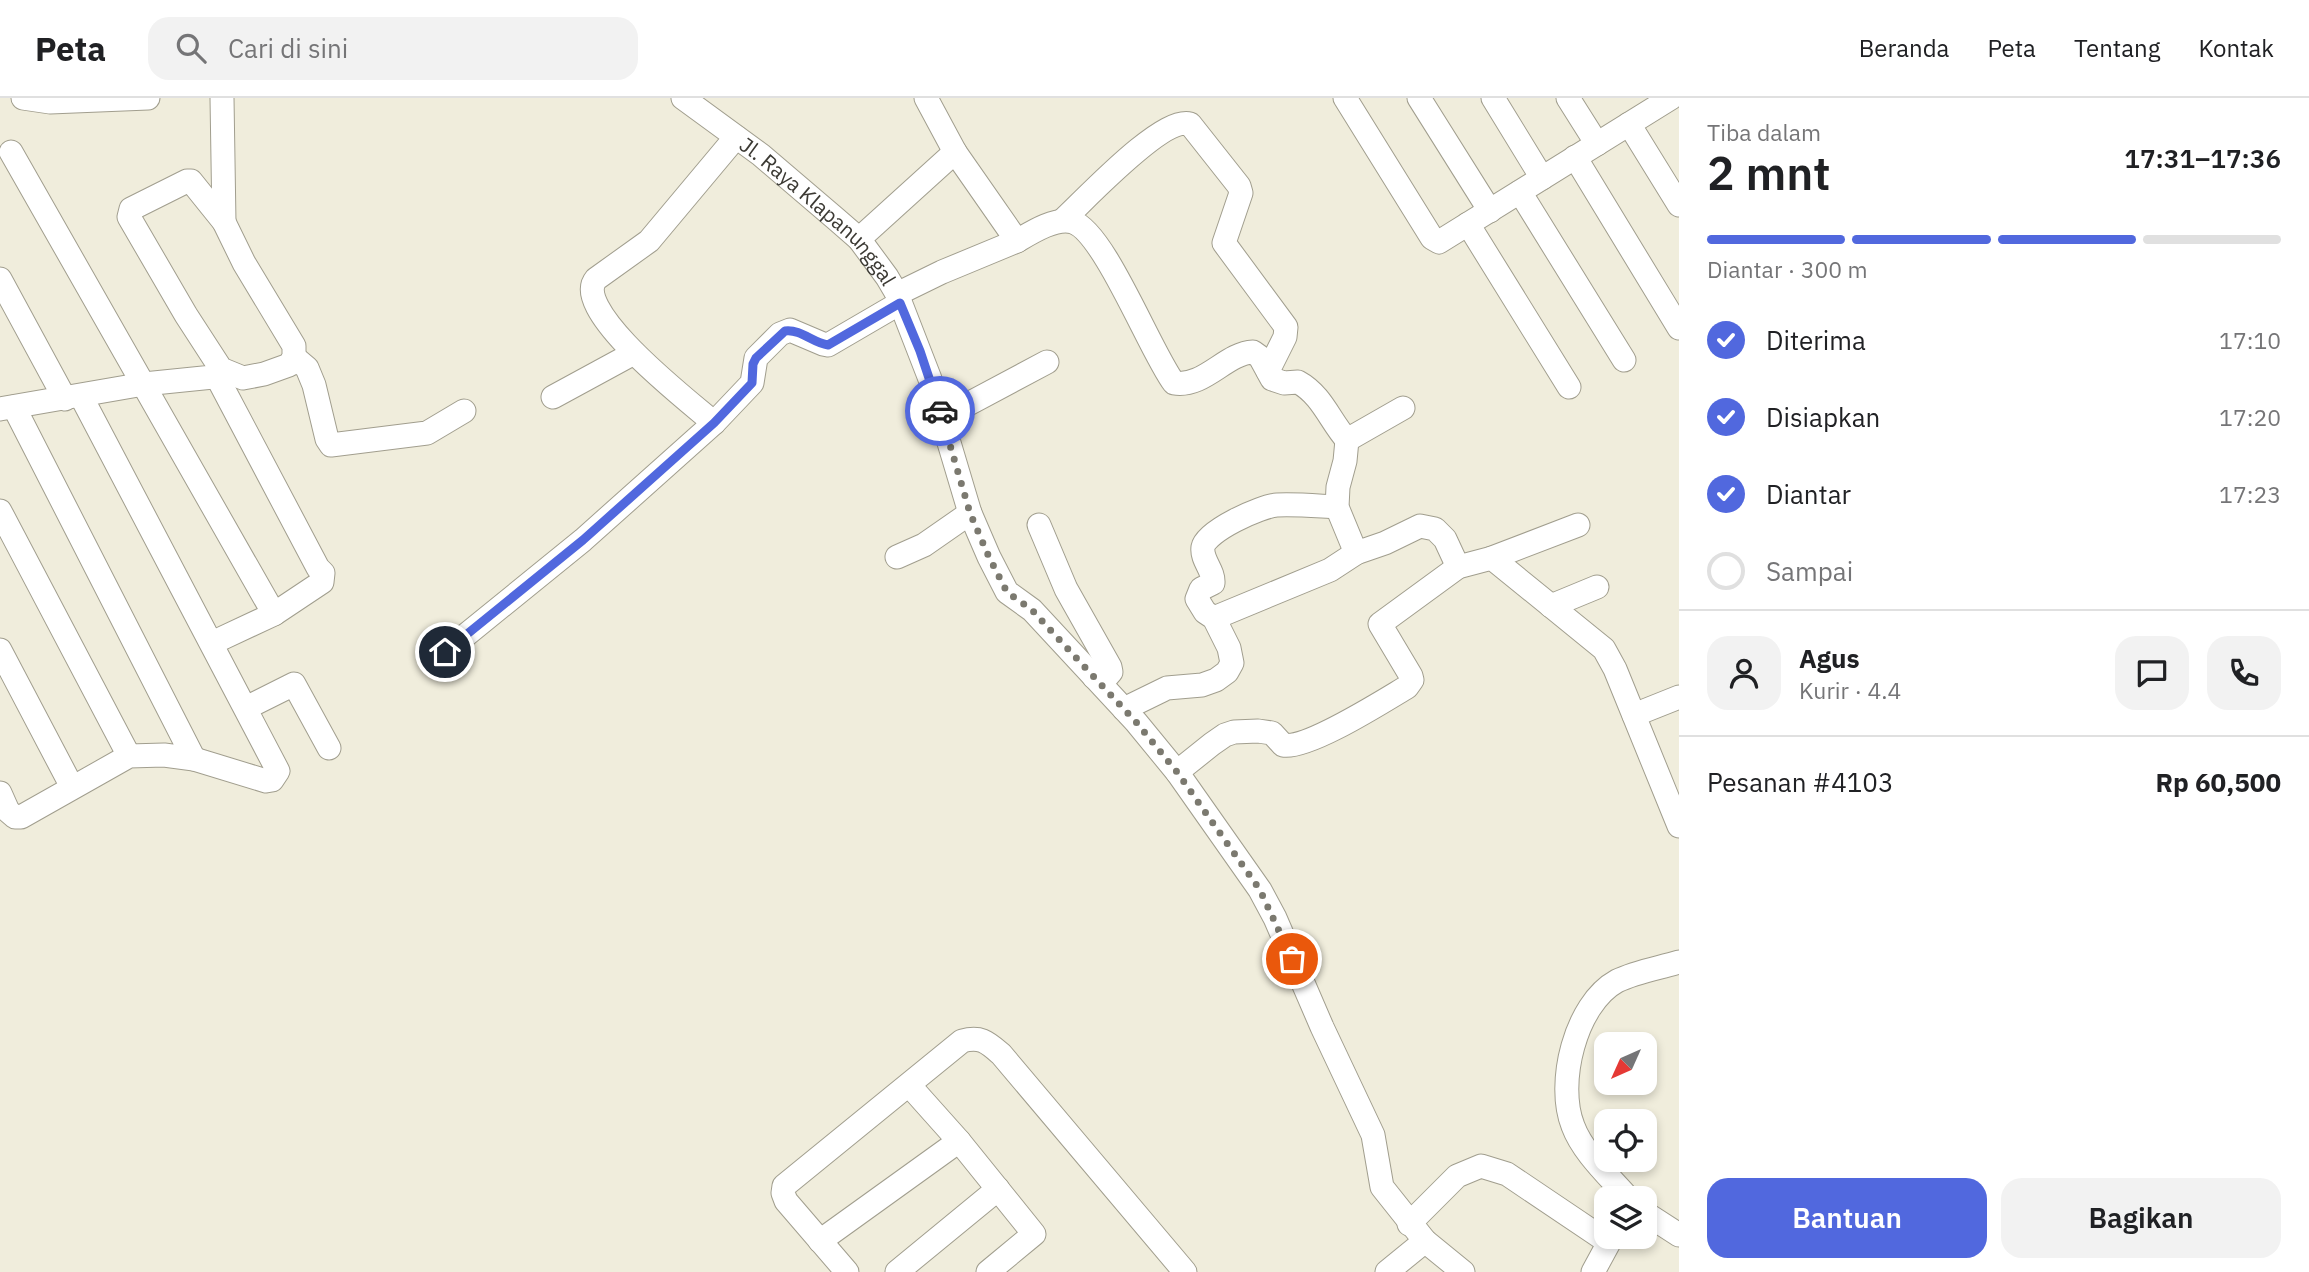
<!DOCTYPE html>
<html lang="id">
<meta charset="utf-8">
<style>
:root{--surface:#fff;--page:#f2f2f2;--text:#202124;--muted:#757577;--line:#e0e0e0;--accent:#5168de}
body{margin:0;font-family:"IBM Plex Sans",sans-serif;background:var(--page);color:var(--text);height:100vh;display:flex;flex-direction:column;font-size:26px;white-space:nowrap}
*{box-sizing:border-box;margin:0}
p{font-size:23px;color:var(--muted)}
.icon{flex:none;width:38px;height:38px;fill:none;stroke:currentColor;stroke-width:2;stroke-linecap:round;stroke-linejoin:round}
.map{position:relative;flex:1;overflow:hidden}
.drawer{display:flex;flex-direction:column;background:var(--surface);width:630px}
.drawer>*{flex:none}
.needle{width:46px;rotate:225deg}
.fabs{position:absolute;left:1594px;top:934px;display:grid;gap:14px}
.fabs a{display:grid;place-items:center;width:63px;height:63px;border-radius:14px;background:var(--surface);box-shadow:0 4px 10px #0003;font-size:35px}
.pin{position:absolute;display:grid;place-items:center;width:60px;height:60px;color:#fff;margin:-30px;border:4px solid #fff;border-radius:50%;box-shadow:0 2px 7px #0007}
.courier{position:absolute;display:grid;place-items:center;width:70px;height:70px;margin:-35px;border:5px solid #5168de;border-radius:50%;background:#fff;color:#222;box-shadow:0 2px 9px #0007}
.headline em{font-style:normal;font-weight:600}
.headline div{display:flex;flex-direction:column-reverse}
.headline{display:flex;align-items:center;justify-content:space-between;height:119px;padding:0 28px}
h1{font-size:46px;font-weight:600;line-height:52px}
.bar{display:grid;grid-template-columns:repeat(4,1fr);gap:10px 7px;align-content:center;height:84px;padding:0 28px}
.bar i{height:9px;border-radius:5px;background:var(--line)}
.bar .selected{background:var(--accent)}
.bar p{grid-column:span 4}
.line{display:flex;align-items:center;gap:18px;padding:0 28px;border-top:2px solid var(--line)}
.line div{flex:1}
.round{display:grid;place-items:center;flex:none;width:74px;height:74px;border-radius:21px;background:var(--page)}
ol{padding:0 28px;list-style:none}
li{display:flex;align-items:center;gap:21px;height:77px}
li p{margin-inline-start:auto}
li .icon{padding:7px;border-radius:50%;background:var(--accent);color:#fff;stroke-width:4}
li:last-child{color:var(--muted)}
li i{width:38px;height:38px;border:4px solid var(--line);border-radius:50%}
.action{display:flex;gap:14px;margin-top:auto;padding:14px 28px}
.action a{flex:1;height:80px;border-radius:21px;background:var(--accent);color:#fff;font-size:28px;font-weight:600;line-height:80px;text-align:center}
.action a+a{background:var(--page);color:var(--text)}
header{display:flex;align-items:center;gap:42px;box-sizing:border-box;height:98px;padding:0 35px;background:var(--surface);border-bottom:2px solid var(--line)}
header strong{font-size:33px}
nav{display:flex;gap:38px;margin-inline-start:auto;font-size:24px}
.search{width:490px;height:63px;background:var(--page);display:flex;align-items:center;gap:18px;box-sizing:border-box;padding:0 24px;border-radius:21px;color:var(--muted);font-size:26px}
main{display:flex;flex:1;min-height:0}
.map>svg:first-child{display:block}
</style>
<header>
<strong>Peta</strong>
<div class="search"><svg class="icon" aria-label="search" viewBox="0 0 24 24"><circle cx="10" cy="10" r="6"/><path d="M15 15l6 6"/></svg>Cari di sini</div>
<nav><a>Beranda</a><a>Peta</a><a>Tentang</a><a>Kontak</a></nav>
</header>
<main>
<div class="map">
<svg width="1679" height="1174" viewBox="0 0 1679 1174">
<rect width="100%" height="100%" fill="#f0eddc"/>
<g fill="none" stroke-linecap="round" stroke-linejoin="round">
<g stroke="#a19e8e" stroke-width="25">
<g id="minor">
<path d="M 23,0 L 50,4 L 148,0"/>
<path d="M 222,0 L 224,124"/>
<path id="s1" d="M 683,0 L 761,57 L 836,121 L 859,141 L 887,179 L 897,196 L 930,281 L 970,415 L 989,459 L 1007,494 L 1032,512 L 1136,624 L 1177,674 L 1260,792 L 1275,820 L 1322,929 L 1373,1037 L 1382,1089 L 1425,1143 L 1463,1174"/>
<path d="M 1345,0 L 1432,140 L 1439,144 L 1671,0"/>
<path d="M 1419,0 L 1490,113"/>
<path d="M 1493,0 L 1542,80"/>
<path d="M 1568,0 L 1597,46"/>
<path d="M 1629,26 L 1679,107"/>
<path d="M 11,54 L 274,516 L 212,545"/>
<path d="M 1575,59 L 1679,230"/>
<path d="M 1520,94 L 1624,262"/>
<path d="M 1063,122 C 1085,102 1162,18 1190,26 L 1239,88 L 1241,95 L 1224,145 L 1286,229 L 1285,239 L 1268,273"/>
<path d="M 1468,126 L 1569,289"/>
<path d="M 859,141 L 955,54"/>
<path d="M 1017,143 C 1032,134 1056,119 1073,124 C 1105,135 1151,255 1174,285 C 1204,290 1226,255 1253,254 L 1260,259 L 1272,281 L 1284,285 L 1298,284 C 1322,297 1330,323 1347,342 L 1403,310"/>
<path d="M 0,181 L 65,301"/>
<path d="M 897,196 L 942,174 L 1017,143 L 955,54 L 926,0"/>
<path d="M 294,259 L 307,270 L 314,287 L 327,341 L 331,347 L 427,335 L 464,313"/>
<path d="M 216,277 L 318,470 L 323,475 L 322,484 L 274,516"/>
<path d="M 81,298 L 278,673 L 272,682 L 266,683 L 194,661"/>
<path d="M 553,299 L 634,255"/>
<path d="M 0,311 L 144,286 L 213,279 L 221,271 L 186,217 L 129,119 L 131,111 L 187,83 L 191,83 L 224,124 L 244,165 L 294,248 L 294,259 L 289,267 L 264,276 L 243,280 L 221,271"/>
<path d="M 942,320 L 1047,264"/>
<path d="M 714,325 C 691,305 570,212 596,181 L 649,143 L 736,39"/>
<path d="M 1347,342 L 1345,363 L 1338,389 L 1337,409 L 1356,455"/>
<path d="M 0,413 L 129,658"/>
<path d="M 1039,427 L 1066,491 L 1110,569 L 1111,574 L 1104,582 L 1094,579"/>
<path d="M 897,459 L 924,447 L 970,415"/>
<path d="M 1492,460 L 1578,427"/>
<path d="M 1551,508 L 1597,489"/>
<path d="M 1214,520 L 1330,472 L 1356,455 L 1385,445 L 1420,428 L 1435,431 L 1445,441 L 1458,469"/>
<path d="M 0,552 L 72,689"/>
<path d="M 445,554 L 583,442 L 714,325 L 752,285 L 756,260 L 780,236 L 790,232 L 823,246 L 828,247 L 900,205"/>
<path d="M 246,610 L 294,586 L 329,650"/>
<path d="M 1124,611 L 1167,590 L 1202,587 L 1216,582 L 1227,574 L 1232,565 L 1229,550 L 1214,520 L 1205,514 L 1197,501 L 1201,491 L 1213,485 C 1214,472 1201,462 1203,449 C 1206,433 1261,408 1277,407 C 1296,406 1317,408 1337,409"/>
<path d="M 1634,617 L 1679,599"/>
<path d="M 1177,674 L 1212,646 L 1225,637 L 1234,634 L 1258,633 L 1272,635 L 1283,647 C 1307,652 1385,602 1407,589 L 1412,582 L 1411,578 L 1380,526 L 1458,469 L 1492,460 L 1604,551 L 1615,571 L 1679,728"/>
<path d="M 0,695 L 8,713 L 15,719 L 21,719 L 129,658 L 164,657 L 194,661 L 14,309"/>
<path d="M 909,987 L 959,1043 L 1034,1136 L 988,1174"/>
<path d="M 1629,1101 C 1610,1079 1583,1055 1573,1028 C 1556,986 1575,906 1617,883 C 1635,874 1659,870 1679,864"/>
<path d="M 1645,1115 L 1679,1137"/>
<path d="M 1409,1126 L 1457,1078 L 1481,1068 L 1507,1076 L 1608,1144"/>
<path d="M 820,1143 L 959,1043"/>
<path d="M 847,1174 L 786,1103 L 783,1095 L 784,1088 L 962,943 C 981,938 987,944 1001,956 L 1185,1174"/>
<path d="M 897,1174 L 998,1091"/>
<path d="M 1387,1174 L 1425,1143"/>
<path d="M 1593,1174 L 1612,1139"/>
</g>
</g>
<use href="#minor" stroke="#fff" stroke-width="23"/>
</g>
<g fill="none" stroke-linecap="round" stroke-linejoin="round">
<path stroke="#7b796f" stroke-width="7" stroke-dasharray="0 12.6" d="M 940,313 L 970,415 L 989,459 L 1007,494 L 1032,512 L 1053,535 L 1136,624 L 1177,674 L 1260,792 L 1292,861"/>
<path stroke="#5168de" stroke-width="9" d="M 445,554 L 583,442 L 714,325 L 752,285 L 753,266 L 756,260 L 785,233 C 801,231 813,245 828,247 L 900,205 L 920,253 L 940,313"/>
</g>
<g text-anchor="middle" dominant-baseline="central" stroke-width="5" stroke-linejoin="round" paint-order="stroke">
<g font-size="21" fill="#3c3a34" stroke="#fff">
<text stroke="none"><textPath href="#s1" startOffset="177">Jl. Raya Klapanunggal</textPath></text>
</g>
</g>
</svg>
<div class="fabs">
<a><svg class="needle" viewBox="-14 -14 28 28"><path d="M0-13l5 13h-10z" fill="#e53935"/><path d="M0 13l5-13h-10z" fill="#757577"/></svg></a>
<a><svg class="icon" aria-label="locate" viewBox="0 0 24 24"><circle cx="12" cy="12" r="6"/><path d="M12 2v4M12 18v4M2 12h4M18 12h4"/></svg></a>
<a><svg class="icon" aria-label="layers" viewBox="0 0 24 24"><path d="M12 4l9 5-9 5-9-5zM3 14l9 5 9-5"/></svg></a>
</div>
<div class="pin" style="left:1292px;top:861px;background:#ea580c"><svg class="icon" aria-label="bag" viewBox="0 0 24 24"><path d="M5 8h14l-1 12H6zM9 8a3 3 0 0 1 6 0"/></svg></div>
<div class="pin" style="left:445px;top:554px;background:#1f2937"><svg class="icon" aria-label="home" viewBox="0 0 24 24"><path d="M3 11l9-7 9 7M6 9v11h12V9"/></svg></div>
<div class="courier" style="left:940px;top:313px"><svg class="icon" aria-label="car" viewBox="0 0 24 24"><path d="M5 17H2v-5l4-1 3-4h7l3 4 3 1v5h-3M9 17h6M6 11h13"/><circle cx="7" cy="17" r="2"/><circle cx="17" cy="17" r="2"/></svg></div>
</div>
<section class="drawer">
<div class="headline"><div><h1>2 mnt</h1><p>Tiba dalam</p></div><em>17:31–17:36</em></div>
<div class="bar"><i class="selected"></i><i class="selected"></i><i class="selected"></i><i></i><p>Diantar · 300 m</p></div>
<ol>
<li><svg class="icon" aria-label="check" viewBox="0 0 24 24"><path d="M5 12l5 5 9-10"/></svg>Diterima<p>17:10</p></li>
<li><svg class="icon" aria-label="check" viewBox="0 0 24 24"><path d="M5 12l5 5 9-10"/></svg>Disiapkan<p>17:20</p></li>
<li><svg class="icon" aria-label="check" viewBox="0 0 24 24"><path d="M5 12l5 5 9-10"/></svg>Diantar<p>17:23</p></li>
<li><i></i>Sampai</li>
</ol>
<div class="line" style="height:126px"><a class="round"><svg class="icon" aria-label="person" viewBox="0 0 24 24"><circle cx="12" cy="8" r="4"/><path d="M4 21q1-7 8-7t8 7"/></svg></a><div><b>Agus</b><p>Kurir · 4.4</p></div><a class="round"><svg class="icon" aria-label="chat" viewBox="0 0 24 24"><path d="M4 5h16v11H9l-5 4z"/></svg></a><a class="round"><svg class="icon" aria-label="phone" viewBox="0 0 24 24"><path d="M5 4h4l2 5-3 2q2 4 5 5l2-3 5 2v4C11 20 4 13 5 4z"/></svg></a></div>
<div class="line" style="height:91px"><div>Pesanan #4103</div><b>Rp 60,500</b></div>
<div class="action"><a>Bantuan</a><a>Bagikan</a></div>
</section>
</main>
